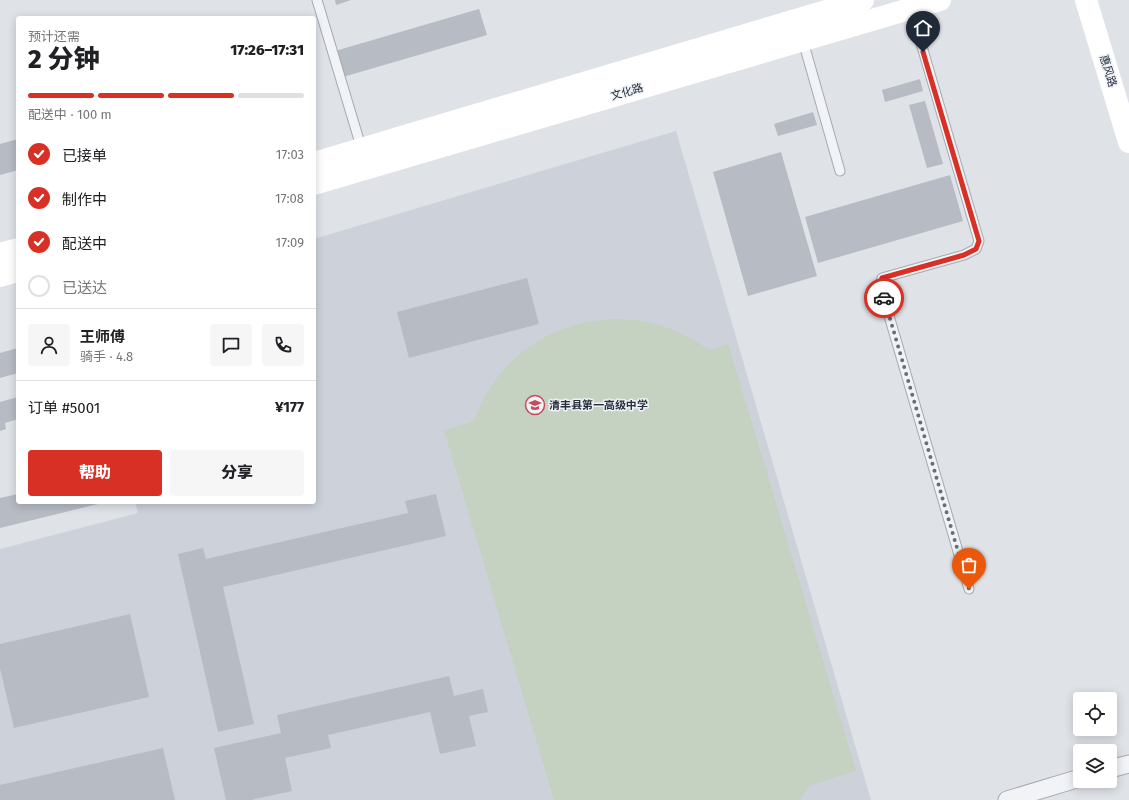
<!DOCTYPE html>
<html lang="zh">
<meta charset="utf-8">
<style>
:root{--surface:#fff;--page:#f6f6f6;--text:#202124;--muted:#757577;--line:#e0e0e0;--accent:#d93025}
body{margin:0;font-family:"Fira Sans","Noto Sans SC",sans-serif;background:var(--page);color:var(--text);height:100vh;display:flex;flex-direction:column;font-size:15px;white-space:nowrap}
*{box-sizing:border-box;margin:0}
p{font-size:13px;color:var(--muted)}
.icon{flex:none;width:22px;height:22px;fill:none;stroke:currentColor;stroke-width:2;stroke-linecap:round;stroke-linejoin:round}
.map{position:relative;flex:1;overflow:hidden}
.side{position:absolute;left:16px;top:16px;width:300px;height:488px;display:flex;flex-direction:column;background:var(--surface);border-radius:4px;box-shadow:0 2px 10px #0003}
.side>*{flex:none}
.buttons{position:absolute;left:1073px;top:692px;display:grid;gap:8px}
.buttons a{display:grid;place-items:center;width:44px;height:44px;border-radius:4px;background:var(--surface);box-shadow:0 2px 10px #0003;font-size:20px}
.pin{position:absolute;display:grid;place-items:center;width:34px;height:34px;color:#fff;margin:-41px -17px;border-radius:50% 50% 50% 0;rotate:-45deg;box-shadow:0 0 4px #0007}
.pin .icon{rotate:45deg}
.courier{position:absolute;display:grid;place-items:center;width:40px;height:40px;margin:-20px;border:3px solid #d93025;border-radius:50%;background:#fff;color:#222;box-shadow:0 1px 5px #0007}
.headline em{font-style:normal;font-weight:800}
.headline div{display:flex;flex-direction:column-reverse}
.headline{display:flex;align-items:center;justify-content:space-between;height:68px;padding:0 12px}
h1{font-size:26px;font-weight:800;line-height:30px}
.bar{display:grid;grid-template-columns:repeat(4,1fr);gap:6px 4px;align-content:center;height:48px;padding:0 12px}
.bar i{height:5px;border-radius:3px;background:var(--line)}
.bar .selected{background:var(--accent)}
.bar p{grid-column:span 4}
.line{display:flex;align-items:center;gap:10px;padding:0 12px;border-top:1px solid var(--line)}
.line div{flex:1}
.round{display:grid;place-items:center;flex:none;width:42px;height:42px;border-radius:4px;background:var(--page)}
ol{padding:0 12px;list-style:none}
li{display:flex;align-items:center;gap:12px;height:44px}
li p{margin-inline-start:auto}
li .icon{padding:4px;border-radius:50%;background:var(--accent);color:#fff;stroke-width:4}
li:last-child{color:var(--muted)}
li i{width:22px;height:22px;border:2px solid var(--line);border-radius:50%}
.action{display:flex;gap:8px;margin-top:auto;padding:8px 12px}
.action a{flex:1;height:46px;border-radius:4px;background:var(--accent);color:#fff;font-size:16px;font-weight:800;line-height:46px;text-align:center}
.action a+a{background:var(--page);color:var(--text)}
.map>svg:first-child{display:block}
</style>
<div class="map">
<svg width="1129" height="800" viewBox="0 0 1129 800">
<rect width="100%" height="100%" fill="#dfe2e7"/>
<path fill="#cdd1d9" d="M 676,131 L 871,800 L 0,800 L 0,549 L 138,513 L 135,502 L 314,502 L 314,239 Z"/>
<path fill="#c5d1c1" d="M 614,319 C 654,320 676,328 710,350 L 728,344 L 762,457 L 768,473 L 768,477 L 856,771 L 810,785 L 800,800 L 554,800 L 444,430 L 474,421 C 479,408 484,396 492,385 C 510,357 542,334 575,325 C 588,321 601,320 614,319 Z"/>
<g fill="#b7bbc4">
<path d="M 335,0 L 351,0 L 336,5 Z"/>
<path d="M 479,9 L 487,35 L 343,77 L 335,51 Z"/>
<path d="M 920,79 L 923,91 L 885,102 L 882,90 Z"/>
<path d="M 925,101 L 943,164 L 927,168 L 909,105 Z"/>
<path d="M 813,112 L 817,125 L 778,136 L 774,124 Z"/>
<path d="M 18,139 L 18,170 L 0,175 L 0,144 Z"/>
<path d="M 781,152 L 817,276 L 748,296 L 713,172 Z"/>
<path d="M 950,175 L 963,221 L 818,263 L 805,217 Z"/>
<path d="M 527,278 L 539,324 L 409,358 L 397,312 Z"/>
<path d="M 18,348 L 18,373 L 0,378 L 0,353 Z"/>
<path d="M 18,397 L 18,419 L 5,423 L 6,429 L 0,431 L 0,402 Z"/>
<path d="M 18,494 L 18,502 L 102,503 L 0,528 L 0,498 Z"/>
<path d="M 436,494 L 446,536 L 223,587 L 254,724 L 218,732 L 178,554 L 203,548 L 206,559 L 408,513 L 405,501 Z"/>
<path d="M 130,614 L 149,697 L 14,728 L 0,668 L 0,644 Z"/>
<path d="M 449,676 L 454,696 L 483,689 L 488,712 L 469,716 L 476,746 L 440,754 L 430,712 L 328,735 L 331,748 L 285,758 L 292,791 L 251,800 L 226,800 L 214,748 L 281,733 L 277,715 Z"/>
<path d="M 163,748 L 175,800 L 0,800 L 0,785 Z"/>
</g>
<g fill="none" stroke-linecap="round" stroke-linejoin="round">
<g stroke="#a5a9b1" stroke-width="11">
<g id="lane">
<path d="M 317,0 L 362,150"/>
<path d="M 911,9 L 979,241 L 976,249 L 964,255 L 882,278 L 880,285 L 969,589"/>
<path d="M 803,41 L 840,171"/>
</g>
</g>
<g stroke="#a5a9b1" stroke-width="19">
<g id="street">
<path d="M 1110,769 L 1129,764"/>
<path d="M 1007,800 L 1080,778"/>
</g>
</g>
<use href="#lane" stroke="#f1f3f6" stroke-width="9"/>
<use href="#street" stroke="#f1f3f6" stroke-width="17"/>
<g stroke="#fff" stroke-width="22">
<path d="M 1086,0 L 1129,142"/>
<path d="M 314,163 L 863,0"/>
<path d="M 314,184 L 940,0"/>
<path d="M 0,254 L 18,249"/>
<path d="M 0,276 L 18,271"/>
</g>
</g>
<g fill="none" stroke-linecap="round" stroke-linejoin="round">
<path stroke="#696e78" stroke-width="4" stroke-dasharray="0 7.2" d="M 884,298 L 969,589"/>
<path stroke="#d93025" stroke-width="5" d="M 884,298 L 880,285 L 882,278 L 964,255 L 976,249 L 979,241 L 923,52"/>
</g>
<defs>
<g id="school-ring" transform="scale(1)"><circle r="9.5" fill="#eef1f5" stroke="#c54b5d" stroke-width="1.5"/><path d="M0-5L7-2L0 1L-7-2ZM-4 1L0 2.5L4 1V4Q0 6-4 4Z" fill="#c54b5d"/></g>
</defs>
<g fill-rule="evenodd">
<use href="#school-ring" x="535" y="405"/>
</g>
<g text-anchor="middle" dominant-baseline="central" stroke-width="3" stroke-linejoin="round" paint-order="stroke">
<g font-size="11" fill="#29303d" stroke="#eef1f5">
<text transform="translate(1108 71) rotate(73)">惠风路</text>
<text transform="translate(627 92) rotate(-16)">文化路</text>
</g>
<g font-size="11" font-weight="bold" fill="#29303d" stroke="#eef1f5" text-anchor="start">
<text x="549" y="405">清丰县第一高级中学</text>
</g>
</g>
</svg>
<div class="buttons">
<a><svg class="icon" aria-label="locate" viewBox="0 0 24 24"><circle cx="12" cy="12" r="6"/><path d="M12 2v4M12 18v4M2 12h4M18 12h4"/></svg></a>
<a><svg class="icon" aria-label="layers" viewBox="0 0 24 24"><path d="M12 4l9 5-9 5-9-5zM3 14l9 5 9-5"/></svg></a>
</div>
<div class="pin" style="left:969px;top:589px;background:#ea580c"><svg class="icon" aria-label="bag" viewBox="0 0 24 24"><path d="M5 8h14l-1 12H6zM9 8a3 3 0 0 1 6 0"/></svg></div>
<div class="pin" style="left:923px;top:52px;background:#1f2937"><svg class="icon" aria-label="home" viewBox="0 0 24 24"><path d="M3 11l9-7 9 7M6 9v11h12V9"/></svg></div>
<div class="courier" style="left:884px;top:298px"><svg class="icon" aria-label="car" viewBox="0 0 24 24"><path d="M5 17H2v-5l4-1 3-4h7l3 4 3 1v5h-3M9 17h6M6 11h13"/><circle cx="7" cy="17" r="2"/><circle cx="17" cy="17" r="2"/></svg></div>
<section class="side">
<div class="headline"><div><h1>2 分钟</h1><p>预计还需</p></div><em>17:26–17:31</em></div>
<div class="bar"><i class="selected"></i><i class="selected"></i><i class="selected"></i><i></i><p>配送中 · 100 m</p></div>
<ol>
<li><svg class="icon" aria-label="check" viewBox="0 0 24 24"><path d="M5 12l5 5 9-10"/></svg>已接单<p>17:03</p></li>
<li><svg class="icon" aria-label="check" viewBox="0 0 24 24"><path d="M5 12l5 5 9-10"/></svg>制作中<p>17:08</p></li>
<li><svg class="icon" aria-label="check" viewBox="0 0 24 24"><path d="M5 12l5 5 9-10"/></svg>配送中<p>17:09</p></li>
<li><i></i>已送达</li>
</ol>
<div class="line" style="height:72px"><a class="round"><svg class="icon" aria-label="person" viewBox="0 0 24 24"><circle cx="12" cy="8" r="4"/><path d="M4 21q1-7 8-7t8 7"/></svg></a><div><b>王师傅</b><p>骑手 · 4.8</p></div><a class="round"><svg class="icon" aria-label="chat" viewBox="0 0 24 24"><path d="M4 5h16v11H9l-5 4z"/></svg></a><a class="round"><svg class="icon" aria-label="phone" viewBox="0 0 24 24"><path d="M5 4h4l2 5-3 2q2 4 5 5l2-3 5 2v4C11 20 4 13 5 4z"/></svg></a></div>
<div class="line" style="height:52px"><div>订单 #5001</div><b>¥177</b></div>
<div class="action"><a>帮助</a><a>分享</a></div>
</section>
</div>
